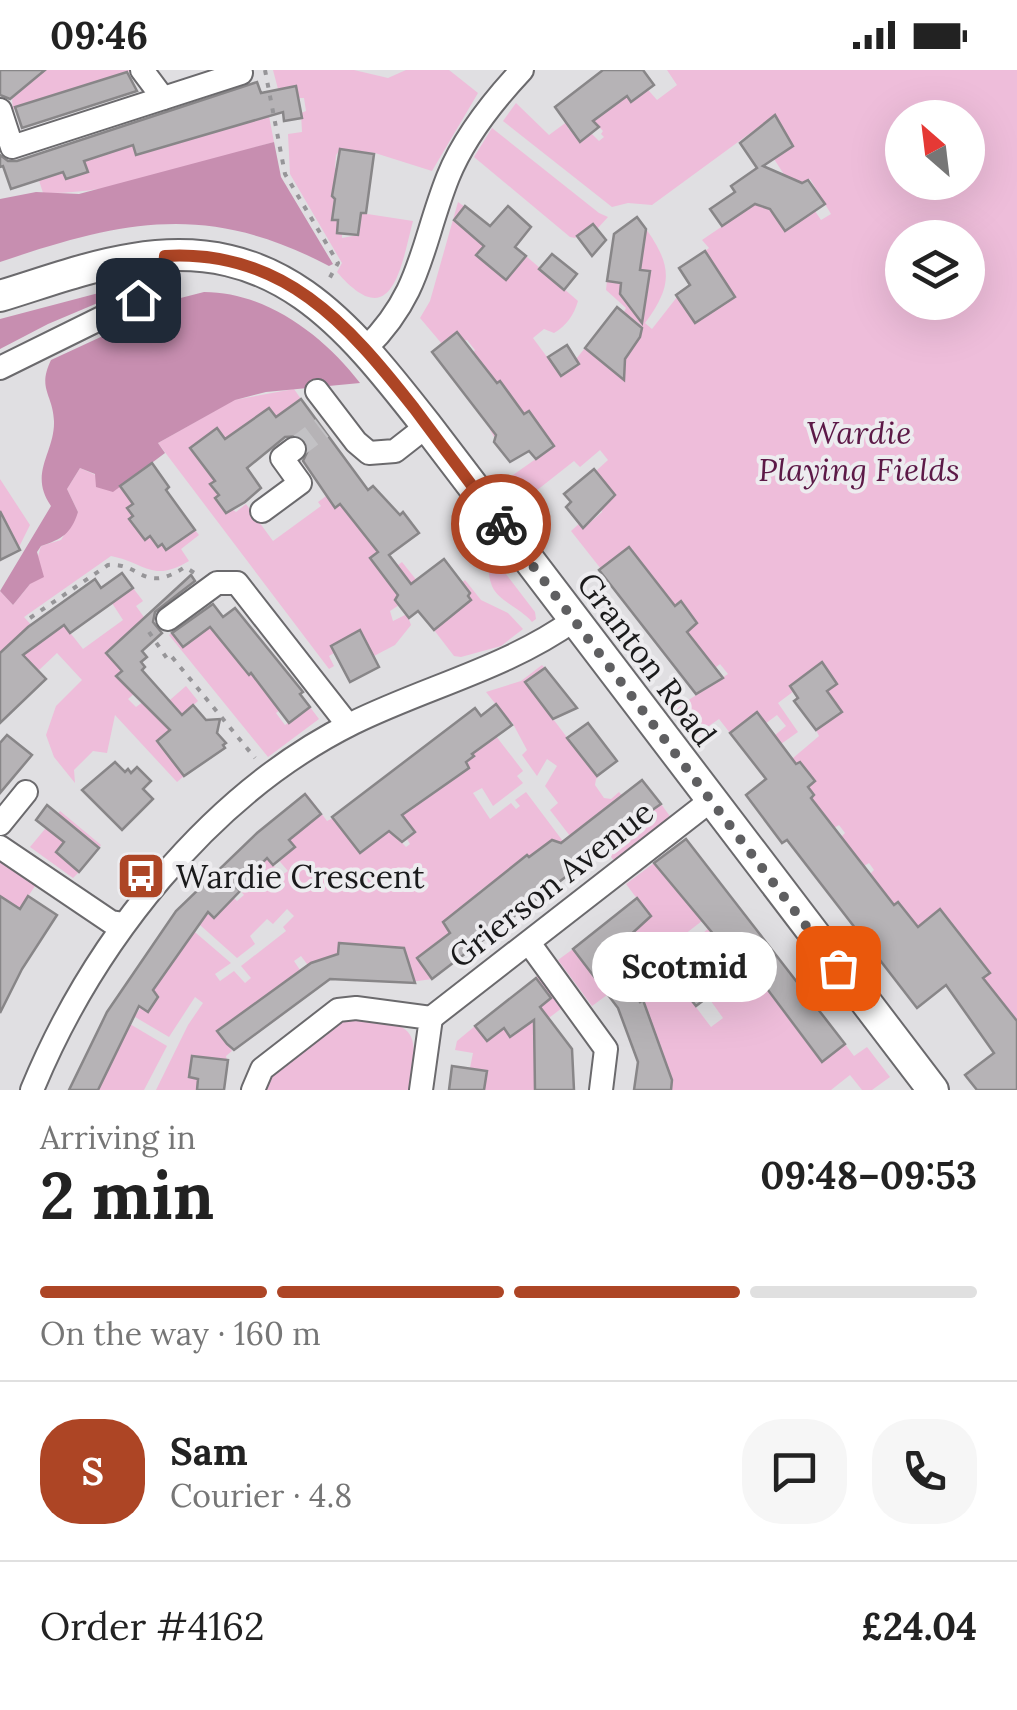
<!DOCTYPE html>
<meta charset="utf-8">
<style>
:root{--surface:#fff;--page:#f6f6f6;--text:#222;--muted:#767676;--line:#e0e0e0;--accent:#ad4525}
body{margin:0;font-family:Lora,serif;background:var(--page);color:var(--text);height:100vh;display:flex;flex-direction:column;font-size:38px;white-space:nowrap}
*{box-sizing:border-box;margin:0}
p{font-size:32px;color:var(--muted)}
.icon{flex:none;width:55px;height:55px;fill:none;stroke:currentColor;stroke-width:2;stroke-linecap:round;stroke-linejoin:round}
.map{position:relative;height:1020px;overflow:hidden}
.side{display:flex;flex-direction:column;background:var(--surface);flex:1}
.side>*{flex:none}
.needle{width:65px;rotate:332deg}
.controls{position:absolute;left:885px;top:30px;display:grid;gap:20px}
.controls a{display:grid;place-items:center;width:100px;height:100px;border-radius:50%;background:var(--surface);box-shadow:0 10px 40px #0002;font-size:50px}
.pin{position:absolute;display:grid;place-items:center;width:85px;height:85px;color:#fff;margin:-42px;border-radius:20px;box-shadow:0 5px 15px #0006}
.courier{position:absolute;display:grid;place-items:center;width:100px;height:100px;margin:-50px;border:8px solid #ad4525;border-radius:50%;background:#fff;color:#222;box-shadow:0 2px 12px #0007}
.bubble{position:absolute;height:70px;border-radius:35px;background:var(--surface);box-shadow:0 10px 40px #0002;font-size:32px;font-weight:700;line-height:70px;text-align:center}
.headline em{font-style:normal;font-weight:700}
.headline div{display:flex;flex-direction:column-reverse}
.headline{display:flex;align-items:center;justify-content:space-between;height:170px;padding:0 40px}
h1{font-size:65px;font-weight:700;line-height:75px}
.bar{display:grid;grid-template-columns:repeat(4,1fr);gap:15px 10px;align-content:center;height:120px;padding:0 40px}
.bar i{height:12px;border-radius:8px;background:var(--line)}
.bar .current{background:var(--accent)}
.bar p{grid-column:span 4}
.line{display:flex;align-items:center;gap:25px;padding:0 40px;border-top:2px solid var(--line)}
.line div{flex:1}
.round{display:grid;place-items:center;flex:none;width:105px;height:105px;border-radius:40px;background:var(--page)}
.status{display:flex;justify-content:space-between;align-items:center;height:70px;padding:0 50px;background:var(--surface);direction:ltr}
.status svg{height:28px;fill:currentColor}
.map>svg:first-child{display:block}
</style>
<div class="status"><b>09:46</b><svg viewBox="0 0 49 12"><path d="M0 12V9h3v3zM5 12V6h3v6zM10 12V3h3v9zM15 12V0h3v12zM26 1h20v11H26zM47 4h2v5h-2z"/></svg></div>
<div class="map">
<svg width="1017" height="1020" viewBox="0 0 1017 1020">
<rect width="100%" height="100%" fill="#e0dfe2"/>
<g fill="#eebdda" fill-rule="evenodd">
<path d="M 45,0 L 129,0 L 130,1 L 13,39 L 12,29 Z"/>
<path d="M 273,0 L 354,0 L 388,8 L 406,0 L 449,0 L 478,23 L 432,101 L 375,83 L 341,79 L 336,85 L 335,98 L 338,99 L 332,126 L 335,129 L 332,149 L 338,150 L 337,163 L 342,164 L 342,168 L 358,165 L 361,143 L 413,151 C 401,197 392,266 337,202 L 342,193 L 290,104 L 288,64 L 302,62 L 301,43 L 306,41 L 304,28 L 298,28 L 296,16 L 278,19 Z"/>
<path d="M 667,0 L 1017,0 L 1017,951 L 983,908 L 990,902 L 974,882 L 967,887 L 941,840 L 914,860 L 898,832 L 894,835 L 870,804 L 874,800 L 869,793 L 864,796 L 841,767 L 845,763 L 839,755 L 834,758 L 811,728 L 814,725 L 810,720 L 786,694 L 819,666 L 816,660 L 841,642 L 827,621 L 837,613 L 823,593 L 790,615 L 794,621 L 778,633 L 798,662 L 781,674 L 774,666 L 786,656 L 777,645 L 765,654 L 756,643 L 730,663 L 719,649 L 703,660 L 700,673 L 675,639 L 728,604 L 720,594 L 715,598 L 687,562 L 697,552 L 681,532 L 670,540 L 634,486 L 632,478 L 601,499 L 571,461 L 580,453 L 586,456 L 602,442 L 596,401 L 608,390 L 600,380 L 580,397 L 574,391 L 522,432 L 506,410 L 550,379 L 545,364 L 528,341 L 494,367 L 490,360 L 508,346 L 508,322 L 500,311 L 496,313 L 473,283 L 475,280 L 467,270 L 464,271 L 457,263 L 442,274 L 420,248 L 430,231 L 458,132 L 465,137 L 454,151 L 484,176 L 477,186 L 506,210 L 526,186 L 578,231 C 574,245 566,256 554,263 L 544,259 L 533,268 L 561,306 L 579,294 L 576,289 L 585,278 L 617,304 L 622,288 L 630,283 L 627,274 L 641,255 L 624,242 L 626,238 L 606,220 L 607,211 L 621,213 L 620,225 L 646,228 L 650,202 L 640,200 L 644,173 L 628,168 L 644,156 C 672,195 674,214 645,253 L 652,259 L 677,227 L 695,253 L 735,227 L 705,181 L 709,178 L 702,170 L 755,134 L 770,139 L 815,141 L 821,150 L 831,144 L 810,109 L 802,113 L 785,106 L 774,89 L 793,76 L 775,45 L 652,135 L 628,133 L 612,137 L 503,51 L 516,33 L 549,65 L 568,51 L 568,58 L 578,69 L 592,64 L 599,71 L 604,67 L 601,64 L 603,61 L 593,51 L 627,26 L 632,32 L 640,26 L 636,19 L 643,14 L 657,30 L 677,15 ZM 902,48 L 968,48 L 968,112 L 902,112 ZM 902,168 L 968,168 L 968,232 L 902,232 Z"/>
<path d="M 269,46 L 274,72 C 200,92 120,125 43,123 L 37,104 L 62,97 L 66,109 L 87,102 L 84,91 L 133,75 L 136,84 Z"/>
<path d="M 492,58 L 599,143 L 608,147 L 597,159 L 593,154 L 575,168 L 570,167 L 474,87 Z"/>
<path d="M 294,319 L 301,329 L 276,347 L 268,338 L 227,372 L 217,358 L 191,378 L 217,409 L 211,415 L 219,425 L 216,428 L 236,442 L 246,434 L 273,471 L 321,436 L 318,432 L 356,404 L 337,431 L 349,446 L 358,440 L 393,471 L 370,489 L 384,506 L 402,492 L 418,512 L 397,525 L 399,535 L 390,541 L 393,551 L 407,544 L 411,555 L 395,575 L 374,586 L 360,561 L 331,576 L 334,583 L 329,586 L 334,596 L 329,599 L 158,373 L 234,330 Z"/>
<path d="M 80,398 L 120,416 L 133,434 L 127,438 L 133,446 L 130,449 L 144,469 L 150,466 L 162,474 L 195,460 L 199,465 L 181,479 L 189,491 C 152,513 146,493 111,486 L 24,547 L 44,569 L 64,555 L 83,579 L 123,550 L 112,533 L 133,518 L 143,531 L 136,536 L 146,550 L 106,583 L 122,601 L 116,606 L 124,615 L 142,600 L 143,602 L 129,614 L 136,622 L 128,629 L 136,637 L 144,631 L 155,643 L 186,616 L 198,631 L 178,649 L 189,662 L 164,665 L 157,671 L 184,706 L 177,712 L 115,645 L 107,683 L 93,681 L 74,700 L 75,713 L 54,687 L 46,665 L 56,636 L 82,610 L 57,583 L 38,601 L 11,573 L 0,583 L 0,521 L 13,535 L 30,514 L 41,476 L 61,470 L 78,442 L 67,419 Z"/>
<path d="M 0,409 L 30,455 L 19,477 L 8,457 L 0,461 Z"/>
<path d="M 473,461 L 535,542 L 536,549 L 532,552 C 521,538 495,530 491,513 C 488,505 489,496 487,488 L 467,474 Z"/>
<path d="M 465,510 L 481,530 L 508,543 L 523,559 L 501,576 L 461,587 L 454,586 L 434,560 L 471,531 L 468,526 L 470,523 L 459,515 Z"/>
<path d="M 210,557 L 248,604 L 251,603 L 280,640 L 276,643 L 285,655 L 310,637 L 319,649 L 268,687 L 169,565 L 172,563 L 183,577 Z"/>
<path d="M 542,595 L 545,598 L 526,613 L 584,690 L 605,675 L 616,690 L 596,709 L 595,715 L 604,728 L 611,729 L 619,722 L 628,733 L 614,744 L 625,760 L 661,734 L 672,749 L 615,792 L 586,754 L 570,766 L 550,740 L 558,733 L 545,716 L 557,696 L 547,689 L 537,706 L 522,685 L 527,680 L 512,652 L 499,655 L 505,646 L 486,622 L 521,611 Z"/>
<path d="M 486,653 L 523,701 L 517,706 L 523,713 L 493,736 L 482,718 L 473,723 L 490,749 L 511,733 L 516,739 L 520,736 L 515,730 L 526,722 L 565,774 L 537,797 L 527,785 L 512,797 L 504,822 L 495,810 L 478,822 L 487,835 L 444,852 L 450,863 L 425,882 L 430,890 L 422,896 L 432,909 L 411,912 L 412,904 L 404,878 L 385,876 L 383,888 L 336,899 L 333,908 L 326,888 L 318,891 L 319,910 L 301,886 L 294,891 L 300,900 L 274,919 L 279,926 L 271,932 L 281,946 L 272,953 L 257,932 L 218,960 L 232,981 L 226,986 L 227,990 L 192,986 L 189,1007 L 198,1009 L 197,1020 L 156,1020 L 188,955 L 203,933 L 195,927 L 169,967 L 113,934 L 115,932 L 135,946 L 141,937 L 148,941 L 158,927 L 153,920 L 188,870 L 175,845 L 231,893 L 215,904 L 220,911 L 234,901 L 245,913 L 251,908 L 241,896 L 286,861 L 283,857 L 294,846 L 287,839 L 273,854 L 267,849 L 250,866 L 255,874 L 237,888 L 181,838 L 202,841 L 214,848 L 230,824 L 237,831 L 244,825 L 237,817 L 267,788 L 282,805 L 288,801 L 256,764 L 282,788 L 295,777 L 289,770 L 313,750 L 306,723 L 327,751 L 333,748 L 359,783 L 387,757 L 406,777 L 410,774 L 407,769 L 415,762 L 398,744 L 449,713 L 473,687 L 467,678 Z"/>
<path d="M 60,741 L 101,775 L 99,778 L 75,759 L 56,782 L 79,802 L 73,808 L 30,777 Z"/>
<path d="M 0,788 L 37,813 L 19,840 L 0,826 Z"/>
<path d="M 654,793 L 671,815 L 683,806 L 690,816 L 680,824 L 692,840 L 703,833 L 711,844 L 658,885 L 672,905 L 659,919 L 663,924 L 680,916 L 711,957 L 723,948 L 708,927 L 717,920 L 702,900 L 693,900 L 684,885 L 690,881 L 691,873 L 709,858 L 724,878 L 732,872 L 776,929 L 798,913 L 801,918 L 779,936 L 821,992 L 845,974 L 854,986 L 867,977 L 890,1007 L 872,1020 L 862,1020 L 850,1005 L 831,1020 L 671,1020 C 665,989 657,954 637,929 L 607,925 L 592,936 L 558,890 L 573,879 L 593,905 L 619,884 L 615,879 L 631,866 L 616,845 L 650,846 L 626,814 Z"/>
<path d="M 539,905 L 562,938 L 533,960 L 545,976 L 561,964 L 566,970 L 555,971 L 537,1020 L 475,1020 L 486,1009 L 487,1003 L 470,998 L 473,983 L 455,980 L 457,971 L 475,956 L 487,971 L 497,963 L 492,943 L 510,967 L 524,957 L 521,951 L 551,927 L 536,907 Z"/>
<path d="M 108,941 L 167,976 L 144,1020 L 98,1020 Z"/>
<path d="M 345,948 C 408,956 423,948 409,1020 L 260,1020 L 263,1010 Z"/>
</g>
<g fill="#c78eb0">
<path d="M 274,72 L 281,107 L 333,194 L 329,196 C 208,132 124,150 0,192 L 0,129 L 36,122 L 79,124 Z"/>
<path d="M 129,215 L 126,221 L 48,254 L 0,279 L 0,249 Z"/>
<path d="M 204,222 C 266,222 323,265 360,313 L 266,322 L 235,330 L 158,373 L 165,383 L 113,422 L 96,417 L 95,404 L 80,398 L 67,419 L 78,442 C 71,464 62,469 41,476 L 37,482 L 44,507 L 30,514 L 13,535 L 0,521 L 51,436 C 28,403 55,383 54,351 C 53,324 37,319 51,290 L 131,253 L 155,236 L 164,239 L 165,232 Z"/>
</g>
<g fill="#b6b3b6" stroke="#888688" stroke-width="2.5">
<path d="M 0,0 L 45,0 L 10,29 L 0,25 Z"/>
<path d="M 603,0 L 643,0 L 654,15 L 631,32 L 627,26 L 593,51 L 599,57 L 580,72 L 555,37 Z"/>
<path d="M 127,2 L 137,21 L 22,58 L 15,37 Z"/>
<path d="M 257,12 L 261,23 L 296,16 L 302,48 L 284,51 L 283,42 L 136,85 L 133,75 L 84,91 L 88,102 L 66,109 L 63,102 L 11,119 L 3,96 L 0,97 L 0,85 L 8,91 L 17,91 Z"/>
<path d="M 775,45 L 793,76 L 763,96 L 802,113 L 808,110 L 825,134 L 785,161 L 770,139 L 755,134 L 722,156 L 710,139 L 735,122 L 731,116 L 757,98 L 740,73 Z"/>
<path d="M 340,79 L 374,84 L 366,143 L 361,143 L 358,165 L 337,163 L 338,150 L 332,150 L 335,129 L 332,126 Z"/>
<path d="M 465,136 L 490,156 L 508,136 L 531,157 L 515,177 L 526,186 L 506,210 L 476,185 L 484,176 L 454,150 Z"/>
<path d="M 637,147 L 646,159 L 640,200 L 650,201 L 642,253 L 620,224 L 621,213 L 607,211 L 614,164 Z"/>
<path d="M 593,154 L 606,170 L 592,186 L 577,166 Z"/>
<path d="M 705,181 L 735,227 L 695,253 L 676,225 L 690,215 L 679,198 Z"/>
<path d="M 552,184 L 577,204 L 564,220 L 539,199 Z"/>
<path d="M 617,237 L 642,258 L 640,267 L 625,289 L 624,310 L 585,278 Z"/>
<path d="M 457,262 L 497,313 L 500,311 L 524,344 L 529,341 L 554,376 L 536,389 L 529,381 L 510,392 L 494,372 L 496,365 L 432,282 Z"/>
<path d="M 567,275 L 579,294 L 561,306 L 548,287 Z"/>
<path d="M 301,329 L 368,420 L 373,416 L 400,445 L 403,442 L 419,463 L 389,485 L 411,514 L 444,489 L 470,523 L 468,526 L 471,530 L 434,560 L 418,541 L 409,548 L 395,530 L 398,525 L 370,488 L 378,482 L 340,434 L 335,438 L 303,391 L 309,378 L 301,366 L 285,367 L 247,398 L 261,418 L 245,432 L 226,443 L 215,428 L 219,425 L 210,414 L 215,411 L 190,378 L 217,358 L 225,369 L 269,338 L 276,347 Z"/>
<path d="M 152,393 L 169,417 L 166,420 L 195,460 L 166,480 L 162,474 L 158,477 L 150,466 L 145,470 L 129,449 L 133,446 L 127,438 L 133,434 L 120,416 Z"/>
<path d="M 594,399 L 615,425 L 583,458 L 566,437 L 571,432 L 564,424 Z"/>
<path d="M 0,441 L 20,480 L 0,490 Z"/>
<path d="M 629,477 L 675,536 L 681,531 L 697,553 L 687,562 L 723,608 L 696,624 L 599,500 Z"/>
<path d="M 122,503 L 133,518 L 70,563 L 64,555 L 23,585 L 46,609 L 0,653 L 0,583 L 28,557 L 95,509 L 101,518 Z"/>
<path d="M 191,505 L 195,511 L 155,542 L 153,552 L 162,563 L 142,581 L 147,587 L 141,592 L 145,597 L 142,600 L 182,645 L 193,635 L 206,650 L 220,649 L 217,663 L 226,673 L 223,675 L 225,678 L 184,706 L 157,671 L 170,660 L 116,606 L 122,601 L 106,583 Z"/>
<path d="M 213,534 L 223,547 L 235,538 L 303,622 L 300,624 L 310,637 L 289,653 L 251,603 L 249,605 L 210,557 L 183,577 L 172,563 Z"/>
<path d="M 360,560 L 379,597 L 350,612 L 331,576 Z"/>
<path d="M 822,592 L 837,614 L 827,621 L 842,642 L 816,660 L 794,631 L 798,628 L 790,616 Z"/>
<path d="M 545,598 L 577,638 L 553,649 L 525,612 Z"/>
<path d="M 496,634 L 512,655 L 472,684 L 474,686 L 466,692 L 469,698 L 402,745 L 415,762 L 402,772 L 389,761 L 360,783 L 332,747 L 475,638 L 481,646 Z"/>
<path d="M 757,642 L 796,694 L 800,692 L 815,711 L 808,717 L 814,725 L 811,728 L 894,835 L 898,832 L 918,857 L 940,839 L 990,903 L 983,908 L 1017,951 L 1017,1020 L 977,1020 L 965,1005 L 994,983 L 946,915 L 917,938 L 787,770 L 782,773 L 746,725 L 766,709 L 730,663 Z"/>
<path d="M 588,653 L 617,691 L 597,706 L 567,668 Z"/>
<path d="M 7,665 L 32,685 L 0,723 L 0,673 Z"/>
<path d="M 115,692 L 125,702 L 128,699 L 131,703 L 137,697 L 151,711 L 143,719 L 153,729 L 122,760 L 82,720 Z"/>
<path d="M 642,710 L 661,734 L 578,791 L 576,799 L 432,909 L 417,888 L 450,863 L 443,852 L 527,785 L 529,787 L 552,770 L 561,773 Z"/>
<path d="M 305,724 L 321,744 L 289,770 L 295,777 L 273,795 L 267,788 L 237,818 L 240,821 L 214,848 L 208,842 L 153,920 L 158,927 L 148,942 L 139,936 L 98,1020 L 69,1020 L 107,942 L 176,841 L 257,763 Z"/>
<path d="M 47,735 L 99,778 L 79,802 L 56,782 L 64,772 L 36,750 Z"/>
<path d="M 686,769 L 845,974 L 822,992 L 732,872 L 725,878 L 654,793 Z"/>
<path d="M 0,826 L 20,839 L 28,826 L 57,845 L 22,899 L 0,943 Z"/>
<path d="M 637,828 L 651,846 L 615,879 L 620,885 L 610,893 L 640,932 L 643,930 L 672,1010 L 671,1020 L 634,1020 L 638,992 L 618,938 L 573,879 Z"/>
<path d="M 339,873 L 404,878 L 415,913 L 330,909 L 234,980 L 227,974 L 217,961 L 311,893 L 338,884 Z"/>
<path d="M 691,896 L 699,910 L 706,905 L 717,920 L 696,936 L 674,908 Z"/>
<path d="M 536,908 L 551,928 L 540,937 L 572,979 L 574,1020 L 535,1020 L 534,950 L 510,967 L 504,958 L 487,971 L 475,956 Z"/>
<path d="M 192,986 L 228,990 L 224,1020 L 197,1020 L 198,1009 L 189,1007 Z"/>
<path d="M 452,996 L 487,1001 L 484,1020 L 449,1020 Z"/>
</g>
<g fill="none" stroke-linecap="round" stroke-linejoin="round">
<path stroke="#c2c1c4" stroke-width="22" stroke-dasharray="22 11" stroke-linecap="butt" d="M 294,379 L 322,358"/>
<g stroke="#6b6a6d" stroke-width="26">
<g id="minor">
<path d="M 142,0 L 163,28"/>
<path d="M 0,40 L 12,77 L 241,3"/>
<path d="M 366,278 C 422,223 421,175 448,107 C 464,67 493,31 522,0"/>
<path d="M 0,298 L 150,224 L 161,214 L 165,185"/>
<path d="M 317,321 L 356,372 L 369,383 L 395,381 L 427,356"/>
<path d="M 262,441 L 300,413 L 282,388 L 294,379"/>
<path d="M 168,549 L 217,513 L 237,513 L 348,655"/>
<path d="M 0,754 L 26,722"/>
<path d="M 0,777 L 111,852 L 124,854"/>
<path d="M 529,873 L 606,979 L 601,1020"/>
<path d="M 431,948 L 710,731"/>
<path d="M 32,1020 C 92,874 208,725 353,653 C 426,617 507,598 574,550"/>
<path d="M 253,1020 L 262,999 L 338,940 L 356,938 L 431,948 L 421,1020"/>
</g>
</g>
<g stroke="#6b6a6d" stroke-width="34">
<path id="major" d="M 0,226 C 43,213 88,196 133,189 C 278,165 347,254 427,356 L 933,1020"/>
</g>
<g stroke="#969598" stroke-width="4" stroke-dasharray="5 8" stroke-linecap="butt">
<path d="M 265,0 L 285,104 L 338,193 L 328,211"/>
<path d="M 30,548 L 108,495 C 142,492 142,525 185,497 L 196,504"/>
<path d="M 149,562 L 168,590 L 172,587 L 255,688"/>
</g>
<use href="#minor" stroke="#fff" stroke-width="22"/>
<use href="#major" stroke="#fff" stroke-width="30"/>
</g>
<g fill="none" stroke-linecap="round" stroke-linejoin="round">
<path stroke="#5f5f61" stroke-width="10" stroke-dasharray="0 18" d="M 501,454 L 838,898"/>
<path stroke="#ad4525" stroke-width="12" d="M 138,230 L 162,214 L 165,186 C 283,179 348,254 414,338 C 443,377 472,416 501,454"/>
</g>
<defs>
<g id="bus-square" transform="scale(2.5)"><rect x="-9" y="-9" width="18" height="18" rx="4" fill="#ad4525" stroke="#edecef"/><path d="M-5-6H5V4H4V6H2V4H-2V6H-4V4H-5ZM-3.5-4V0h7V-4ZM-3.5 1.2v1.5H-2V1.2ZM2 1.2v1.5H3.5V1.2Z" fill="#fff"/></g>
</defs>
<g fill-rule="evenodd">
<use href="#bus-square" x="141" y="806"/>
</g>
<g text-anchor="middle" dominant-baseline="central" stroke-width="8" stroke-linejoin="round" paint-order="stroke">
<g font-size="32" font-style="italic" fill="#5c1947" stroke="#edecef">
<text x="859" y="362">Wardie<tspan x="859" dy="37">Playing Fields</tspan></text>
</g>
<g font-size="32" fill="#1a1a1b" stroke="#edecef">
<text transform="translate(647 589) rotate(53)">Granton Road</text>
<text transform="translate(551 814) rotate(-38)">Grierson Avenue</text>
</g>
<g font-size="32" fill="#1a1a1b" stroke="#edecef" text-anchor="start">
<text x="176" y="806">Wardie Crescent</text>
</g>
</g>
</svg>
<div class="controls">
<a><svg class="needle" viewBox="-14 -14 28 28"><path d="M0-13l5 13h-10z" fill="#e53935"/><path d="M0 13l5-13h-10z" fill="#767676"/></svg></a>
<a><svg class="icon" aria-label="layers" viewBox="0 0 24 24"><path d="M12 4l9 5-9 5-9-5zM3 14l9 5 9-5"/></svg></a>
</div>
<div class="pin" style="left:838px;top:898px;background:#ea580c"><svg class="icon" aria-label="bag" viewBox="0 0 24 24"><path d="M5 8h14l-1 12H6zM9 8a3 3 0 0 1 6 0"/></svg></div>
<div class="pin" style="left:138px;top:230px;background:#1f2937"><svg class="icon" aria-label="home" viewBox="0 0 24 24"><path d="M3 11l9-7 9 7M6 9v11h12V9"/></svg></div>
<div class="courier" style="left:501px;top:454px"><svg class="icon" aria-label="bike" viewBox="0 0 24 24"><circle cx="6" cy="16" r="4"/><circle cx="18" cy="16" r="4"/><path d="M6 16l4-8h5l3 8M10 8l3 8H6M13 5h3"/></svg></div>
<div class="bubble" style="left:592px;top:862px;width:185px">Scotmid</div>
</div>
<section class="side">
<div class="headline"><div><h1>2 min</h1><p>Arriving in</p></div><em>09:48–09:53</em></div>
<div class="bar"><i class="current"></i><i class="current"></i><i class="current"></i><i></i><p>On the way · 160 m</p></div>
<div class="line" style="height:180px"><b class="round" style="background:var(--accent);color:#fff">S</b><div><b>Sam</b><p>Courier · 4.8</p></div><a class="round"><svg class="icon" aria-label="chat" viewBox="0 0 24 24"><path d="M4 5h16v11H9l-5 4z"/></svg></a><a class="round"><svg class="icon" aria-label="phone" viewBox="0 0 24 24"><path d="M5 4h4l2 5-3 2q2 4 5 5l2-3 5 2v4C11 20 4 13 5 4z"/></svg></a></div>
<div class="line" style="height:130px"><div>Order #4162</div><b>£24.04</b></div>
</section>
